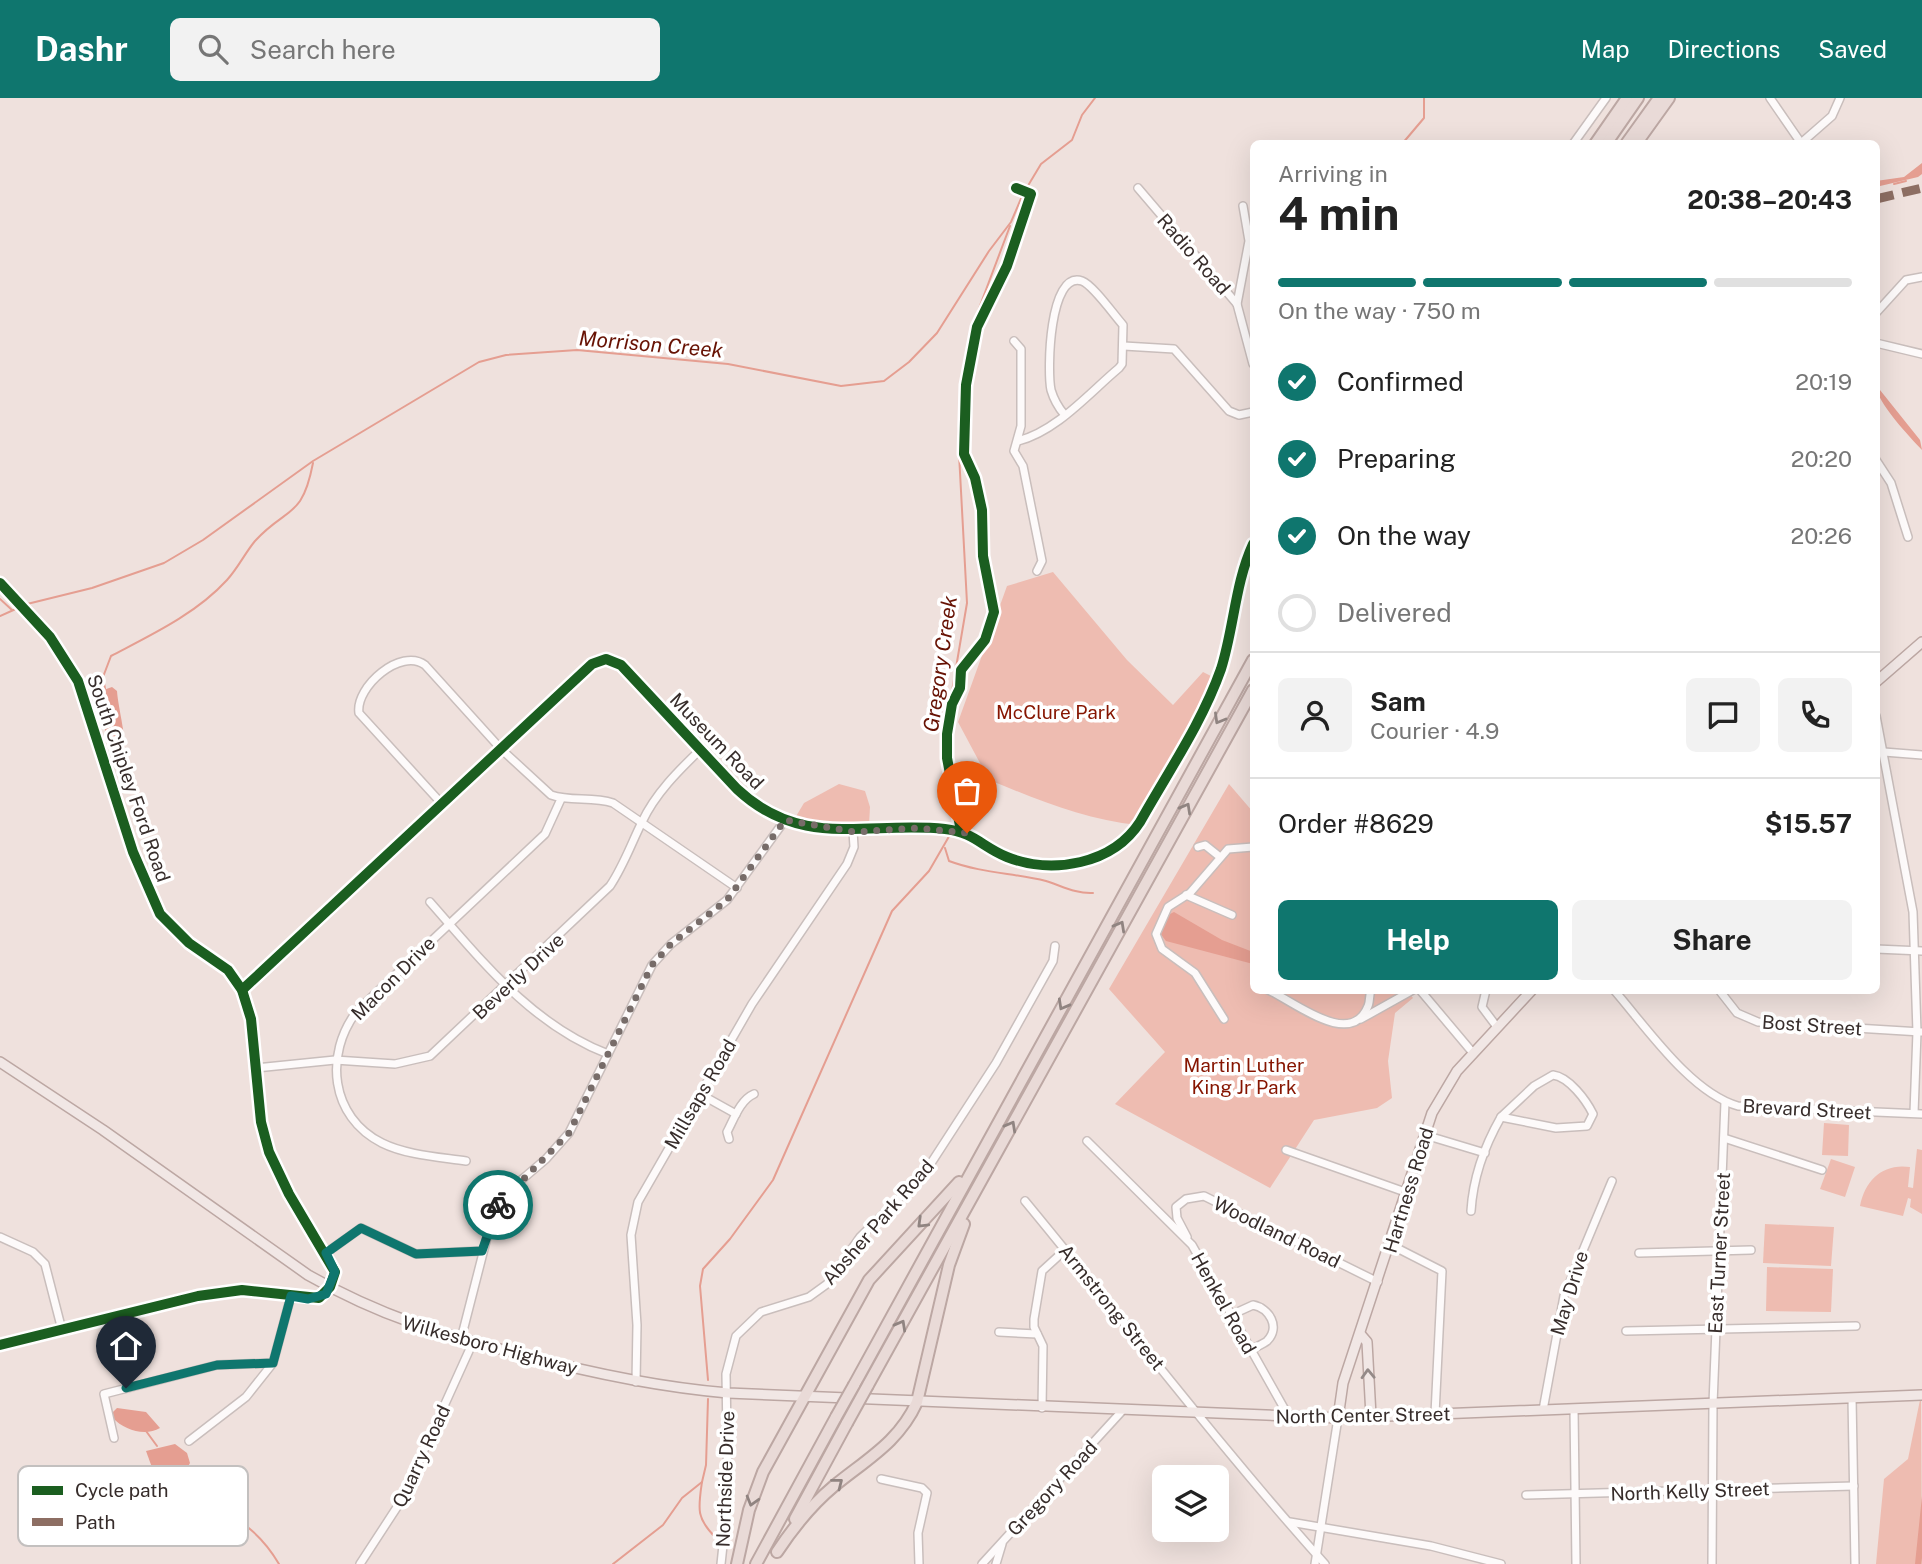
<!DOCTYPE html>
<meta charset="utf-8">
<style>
:root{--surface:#fff;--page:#f2f2f2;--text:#222;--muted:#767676;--line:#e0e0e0;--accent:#0f766e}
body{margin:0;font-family:"Public Sans",sans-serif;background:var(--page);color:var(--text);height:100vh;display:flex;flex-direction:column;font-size:26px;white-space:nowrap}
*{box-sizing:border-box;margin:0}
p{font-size:23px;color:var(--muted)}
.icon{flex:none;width:38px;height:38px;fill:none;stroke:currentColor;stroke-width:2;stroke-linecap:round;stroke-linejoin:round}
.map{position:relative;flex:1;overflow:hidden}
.details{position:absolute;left:1250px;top:42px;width:630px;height:854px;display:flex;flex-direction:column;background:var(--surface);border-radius:10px;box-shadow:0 7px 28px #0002}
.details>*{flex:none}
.fabs{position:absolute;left:1152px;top:1367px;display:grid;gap:14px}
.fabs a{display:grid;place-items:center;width:77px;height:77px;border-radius:10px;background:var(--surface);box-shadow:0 7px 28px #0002;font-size:35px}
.pin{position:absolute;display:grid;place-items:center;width:60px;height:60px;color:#fff;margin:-72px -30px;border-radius:50% 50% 50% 0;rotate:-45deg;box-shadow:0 0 7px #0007}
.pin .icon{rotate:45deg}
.courier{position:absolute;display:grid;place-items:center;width:70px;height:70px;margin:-35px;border:5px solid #0f766e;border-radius:50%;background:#fff;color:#222;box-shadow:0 2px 9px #0007}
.overview em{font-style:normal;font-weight:700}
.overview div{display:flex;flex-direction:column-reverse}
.overview{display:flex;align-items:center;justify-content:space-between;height:119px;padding:0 28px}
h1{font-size:46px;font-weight:700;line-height:52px}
.bar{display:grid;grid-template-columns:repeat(4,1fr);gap:10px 7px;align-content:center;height:84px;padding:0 28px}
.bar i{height:9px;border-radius:5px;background:var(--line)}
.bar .on{background:var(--accent)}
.bar p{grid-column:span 4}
.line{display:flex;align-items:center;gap:18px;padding:0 28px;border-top:2px solid var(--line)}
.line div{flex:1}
.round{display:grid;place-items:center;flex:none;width:74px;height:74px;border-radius:10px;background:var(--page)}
ol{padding:0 28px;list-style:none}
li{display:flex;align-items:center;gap:21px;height:77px}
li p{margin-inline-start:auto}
li .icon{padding:7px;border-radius:50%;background:var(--accent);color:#fff;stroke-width:4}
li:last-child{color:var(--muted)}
li i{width:38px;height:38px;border:4px solid var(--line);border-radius:50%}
.primary-button{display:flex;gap:14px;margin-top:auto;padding:14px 28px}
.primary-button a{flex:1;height:80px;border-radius:10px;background:var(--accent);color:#fff;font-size:28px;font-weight:700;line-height:80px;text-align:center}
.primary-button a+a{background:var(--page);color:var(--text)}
header{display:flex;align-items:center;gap:42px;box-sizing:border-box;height:98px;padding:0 35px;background:var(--accent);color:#fff}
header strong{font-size:33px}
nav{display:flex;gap:38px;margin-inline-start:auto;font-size:24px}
.search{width:490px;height:63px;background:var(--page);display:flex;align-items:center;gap:18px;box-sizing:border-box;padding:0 24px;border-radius:10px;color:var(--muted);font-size:26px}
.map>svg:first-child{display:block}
</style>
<header>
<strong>Dashr</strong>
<div class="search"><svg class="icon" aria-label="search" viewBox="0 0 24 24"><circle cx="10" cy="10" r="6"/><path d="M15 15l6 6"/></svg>Search here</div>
<nav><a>Map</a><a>Directions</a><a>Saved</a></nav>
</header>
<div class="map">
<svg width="1922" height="1466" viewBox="0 0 1922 1466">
<rect width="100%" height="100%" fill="#efe1dd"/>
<g fill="#eebcb1">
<path d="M 1053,474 L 1127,562 L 1173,607 L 1203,574 L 1217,581 L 1138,727 C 1085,722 1039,702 989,682 L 958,624 L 1007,488 Z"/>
<path d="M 839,686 L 865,693 L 870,709 L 869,727 L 852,729 L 795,720 L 804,705 Z"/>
<path d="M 1229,686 L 1253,714 L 1253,892 L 1407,892 L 1413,900 L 1395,915 L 1388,963 L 1392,1000 L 1377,1010 L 1314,1022 L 1270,1090 L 1115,1006 L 1165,954 L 1109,891 Z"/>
<path d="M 1824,1025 L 1849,1027 L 1848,1058 L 1822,1057 Z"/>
<path d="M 1917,1051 L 1922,1052 L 1922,1116 L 1910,1109 L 1911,1101 L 1908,1100 L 1903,1118 L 1860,1108 C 1865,1082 1883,1065 1910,1069 L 1908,1089 L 1913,1090 Z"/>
<path d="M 1831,1061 L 1855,1069 L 1845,1099 L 1820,1091 Z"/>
<path d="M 1765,1126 L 1834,1129 L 1831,1168 L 1763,1165 Z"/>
<path d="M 1767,1169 L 1833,1171 L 1831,1214 L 1766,1213 Z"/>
<path d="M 1921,1297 L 1922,1466 L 1876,1466 L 1884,1381 L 1908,1361 Z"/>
</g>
<g fill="#e59e91">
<path d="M 1922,65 L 1922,76 L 1918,79 L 1876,89 L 1876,83 L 1904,79 Z"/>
<path d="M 1876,287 L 1920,342 L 1922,352 C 1910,339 1876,304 1876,287 Z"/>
<path d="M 112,589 L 117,593 C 118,609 128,646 124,657 L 117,656 L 109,644 L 95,601 L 95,595 Z"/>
<path d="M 1174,814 L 1222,842 L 1253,854 L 1253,866 L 1166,843 L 1159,834 L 1166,818 Z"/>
<path d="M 117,1310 L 146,1314 L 160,1330 C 145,1339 124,1332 113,1320 L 112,1315 Z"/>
<path d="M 175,1346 L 187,1355 L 190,1365 L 180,1383 L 168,1388 L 154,1375 L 146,1353 Z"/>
<path d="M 1922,1398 L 1922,1460 L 1921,1466 L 1915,1466 Z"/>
</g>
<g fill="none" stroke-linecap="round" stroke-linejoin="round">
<g stroke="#e59e91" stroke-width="2">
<path d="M 1402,46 L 1424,20 L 1424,0"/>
<path d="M 1894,86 L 1906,83"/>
<path d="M 0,501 L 12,512"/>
<path d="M 23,507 L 92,490 L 164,465 L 203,442 L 313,363 L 479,264 L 506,257 L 577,252 L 728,266 L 841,288 L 884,283 L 909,264 L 937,235 L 989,153 L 1011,124 L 1023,96 L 1041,66 L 1072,42 L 1082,17 L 1095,0"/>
<path d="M 0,518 L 18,510"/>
<path d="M 105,591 L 103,579 L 111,558 C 151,537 196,516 227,482 C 238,470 245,455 255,443 C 287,408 302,422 313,365"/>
<path d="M 953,730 L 955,714 L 942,652 L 967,505 L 958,337 L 967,259 L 978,213 L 1010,128"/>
<path d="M 945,750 L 949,763 C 981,775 1013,775 1046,783 C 1062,788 1076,796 1093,795"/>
<path d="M 708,1282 L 700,1188 L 703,1171 L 730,1141 L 773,1082 L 892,813 L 929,773 L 951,735"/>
<path d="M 146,1333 L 157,1348"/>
<path d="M 180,1384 C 220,1418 250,1417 279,1466"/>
<path d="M 702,1384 C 698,1411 696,1420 716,1440"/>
<path d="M 613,1466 L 663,1427 L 682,1400 L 702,1384 L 706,1367 L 708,1301"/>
</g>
<g stroke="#c9bebc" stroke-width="10">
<g id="minor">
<path d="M 1770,0 L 1801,45"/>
<path d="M 1573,46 L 1606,0"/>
<path d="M 1800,46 L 1832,18 L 1840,0"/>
<path d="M 1138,90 L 1237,206 L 1253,266"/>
<path d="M 1237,206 L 1249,143 L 1243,108"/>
<path d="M 1876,215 L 1906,182 L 1922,179"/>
<path d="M 1014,243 L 1021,251 L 1021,328 L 1014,353 L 1023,368 L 1042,463 L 1037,473"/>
<path d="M 1876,245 L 1922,256"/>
<path d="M 1124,248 L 1174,251 L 1229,313 L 1239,317 L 1253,314"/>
<path d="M 1018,343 C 1057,333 1089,295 1119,270 L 1122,266 L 1123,227 C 1114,217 1093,187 1082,183 C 1049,172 1047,273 1051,292 C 1054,302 1058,309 1064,316"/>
<path d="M 1876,362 L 1891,385 L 1908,439"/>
<path d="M 0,485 L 50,539 L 78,583 L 133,754 L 160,816 L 189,845 L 228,872 L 242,892 L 251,921 L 261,1024 L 269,1054 L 289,1096 L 335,1174 L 330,1189 L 319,1200 L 242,1192 L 198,1198 L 0,1247"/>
<path d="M 1876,618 L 1913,814 L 1917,934 L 1914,1015"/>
<path d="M 1884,654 L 1922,657"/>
<path d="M 442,706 L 359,615 C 355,589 401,549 425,567 L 501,651 L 551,697 C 571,704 592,698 613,705 L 737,790"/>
<path d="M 1198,749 L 1205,747 L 1220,759"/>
<path d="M 1186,797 L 1232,817"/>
<path d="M 430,804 C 482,863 532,927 608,956"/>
<path d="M 1876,851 L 1922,853"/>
<path d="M 242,892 L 592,566 L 606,561 L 621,567 L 737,691 C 802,752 867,723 945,731 C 974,734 982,749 1007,759 C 1053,777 1113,766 1140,724 C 1168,674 1202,625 1221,571 C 1234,530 1235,485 1253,446"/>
<path d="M 1268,892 C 1292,902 1351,952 1368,908 C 1370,904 1369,898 1371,892"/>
<path d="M 1420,892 L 1473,955"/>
<path d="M 1486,892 L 1482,909 L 1497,929"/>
<path d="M 1614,892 C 1646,929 1691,995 1738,1008 L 1922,1016"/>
<path d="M 1719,892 L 1737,915 L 1758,924 L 1921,934"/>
<path d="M 1224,921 L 1195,875 L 1162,851 L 1156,836 L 1168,809 L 1190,795 L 1228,751 L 1253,749"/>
<path d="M 1361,921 L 1413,892"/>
<path d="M 256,970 L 335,962 L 395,966 L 430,958 L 610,788 C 624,767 631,746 642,724 C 655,696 678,673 701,651"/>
<path d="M 1553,977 C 1569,979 1586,1002 1593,1016 L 1587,1028 L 1556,1030 L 1501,1019 L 1534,988 Z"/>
<path d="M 700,996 L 736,1016"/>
<path d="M 1425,1037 L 1485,1055"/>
<path d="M 1724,1040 L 1822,1072"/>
<path d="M 729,1041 L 727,1034 C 734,1021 740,1002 754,996"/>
<path d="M 1087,1043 L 1192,1147 L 1289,1319"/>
<path d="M 1286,1052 L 1408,1095"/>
<path d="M 466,1063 C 439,1059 406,1057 382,1045 C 330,1019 324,956 357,913 L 545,736 L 561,701"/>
<path d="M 1025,1103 C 1125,1224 1220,1349 1325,1466"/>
<path d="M 1471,1113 C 1473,1081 1485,1047 1501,1019"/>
<path d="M 0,1139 L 33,1154 L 45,1166 L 62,1232"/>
<path d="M 1187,1139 L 1177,1120 L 1176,1109 L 1186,1101 L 1204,1098 L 1378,1184"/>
<path d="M 1391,1147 L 1442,1173 L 1435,1316"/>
<path d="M 326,1155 L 361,1130 L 416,1156 L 482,1153"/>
<path d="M 1639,1155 L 1751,1152"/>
<path d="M 1231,1217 L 1253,1207 C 1269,1210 1281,1229 1267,1243 C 1263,1246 1256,1249 1251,1252"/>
<path d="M 1626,1233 L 1856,1228"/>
<path d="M 999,1234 L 1037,1236"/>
<path d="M 461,1241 L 494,1112 L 513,1089 L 546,1061 L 569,1035 L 652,867 L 671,846 L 727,802 L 785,722"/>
<path d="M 636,1284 L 637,1227 L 631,1137 L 638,1104 L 752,906 L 847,766 L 854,749 L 853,733"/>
<path d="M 1852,1300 L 1855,1466"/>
<path d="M 1042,1310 L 1043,1248 L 1034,1229 L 1034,1221 L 1042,1173 L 1065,1152"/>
<path d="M 1574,1311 L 1576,1466"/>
<path d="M 1543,1312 L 1564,1198 L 1612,1083"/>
<path d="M 114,1340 L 104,1296 L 217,1267 L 273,1265"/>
<path d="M 189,1343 L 246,1299 L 273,1265 L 291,1198"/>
<path d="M 881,1381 L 922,1390 L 927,1395 L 918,1435 L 919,1466"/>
<path d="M 1526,1397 L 1854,1388"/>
<path d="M 1290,1424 L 1431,1448 L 1501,1466"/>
<path d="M 360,1466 L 401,1403 L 473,1244"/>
<path d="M 721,1466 L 728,1400 L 726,1276 L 736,1238 L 761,1214 L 809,1199 L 827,1186 L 860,1139 L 924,1076 L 996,965 L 1053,863 L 1055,848"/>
<path d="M 982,1466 L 1122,1313"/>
<path d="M 996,1466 L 1002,1446"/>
<path d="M 1315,1466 L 1338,1320"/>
<path d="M 1712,1466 L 1713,1306 L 1725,1004"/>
</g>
</g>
<g stroke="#bca7a3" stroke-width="12">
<g id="major">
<path d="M 1876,584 L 1922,544"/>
<path d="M 0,964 L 103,1032 L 308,1177 C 382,1219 441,1236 523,1257 C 591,1275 657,1289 728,1295 L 1338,1320 L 1922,1297"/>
<path d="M 1361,1237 L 1367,1244 L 1371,1318"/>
<path d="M 1338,1320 L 1343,1285 L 1432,1015 L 1457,973 L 1532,892"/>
</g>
</g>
<g stroke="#bca7a3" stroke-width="14">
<g id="highway">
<path d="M 1595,46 L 1627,0"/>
<path d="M 1606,46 L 1638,0"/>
<path d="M 1626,46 L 1659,0"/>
<path d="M 1636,46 L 1669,0"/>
<path d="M 854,1287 L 1253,562"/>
<path d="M 868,1287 L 1253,592"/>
<path d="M 795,1421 L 847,1325"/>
<path d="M 777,1454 C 793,1430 811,1407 834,1388 C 867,1361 899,1344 917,1304 L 949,1167 L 964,1126"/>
<path d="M 737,1466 L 749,1412 L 763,1374 L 869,1182 L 959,1084"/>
<path d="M 756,1466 L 836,1319"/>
</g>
</g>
<use href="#minor" stroke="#fdfafa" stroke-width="7"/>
<use href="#major" stroke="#f1e7e5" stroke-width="9"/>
<use href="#highway" stroke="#e9dad7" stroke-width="10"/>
<g stroke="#bca7a3" stroke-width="14" stroke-linecap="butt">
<g id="highway-bridge">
<path d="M 836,1319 L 854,1287"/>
<path d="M 847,1325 L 868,1287"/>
</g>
</g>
<use href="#highway-bridge" stroke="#e9dad7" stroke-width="10"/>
<path stroke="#8d6e63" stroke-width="9" stroke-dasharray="18 9" stroke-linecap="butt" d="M 1876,101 L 1922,90"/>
<g stroke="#fff" stroke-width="15">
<g id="cycleway">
<path d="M 0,485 L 50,539 L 78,583 L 133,754 L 160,816 L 189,845 L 228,872 L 242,892 L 251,921 L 261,1024 L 269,1054 L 289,1096 L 335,1174 L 330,1189 L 319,1200 L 242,1192 L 198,1198 L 0,1247"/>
<path d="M 961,733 L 947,660 L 947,636 L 952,606 L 960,590 L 961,572 L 985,542 L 994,514 L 983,458 L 982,412 L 975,380 L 964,356 L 966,287 L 977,229 L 1007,168 L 1031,96 L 1016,90"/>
<path d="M 242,892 L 592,566 L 606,561 L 621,567 L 737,691 C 802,752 867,723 945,731 C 974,734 982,749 1007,759 C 1053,777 1113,766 1140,724 C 1168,674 1202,625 1221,571 C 1234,530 1235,485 1253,446"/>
</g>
</g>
<use href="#cycleway" stroke="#1b5e20" stroke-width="10"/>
</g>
<defs><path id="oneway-chevron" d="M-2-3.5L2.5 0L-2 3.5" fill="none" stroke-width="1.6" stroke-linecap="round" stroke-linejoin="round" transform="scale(1.75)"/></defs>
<g stroke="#908481">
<use href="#oneway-chevron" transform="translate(1219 621) rotate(120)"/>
<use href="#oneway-chevron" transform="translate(1186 710) rotate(-61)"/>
<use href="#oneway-chevron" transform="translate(1120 828) rotate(-61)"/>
<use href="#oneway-chevron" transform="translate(1063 907) rotate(119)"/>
<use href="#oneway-chevron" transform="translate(1011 1028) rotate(-61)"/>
<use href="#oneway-chevron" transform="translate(922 1125) rotate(136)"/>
<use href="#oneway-chevron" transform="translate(901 1227) rotate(-61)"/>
<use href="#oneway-chevron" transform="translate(838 1385) rotate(-38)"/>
<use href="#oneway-chevron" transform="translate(752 1403) rotate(106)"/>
</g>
<use stroke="#948a88" href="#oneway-chevron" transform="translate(1368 1276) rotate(-92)"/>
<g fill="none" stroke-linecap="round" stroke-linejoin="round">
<path stroke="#776c69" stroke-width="7" stroke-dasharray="0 12.6" d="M 498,1107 L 569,1035 L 652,867 L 671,846 L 727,802 L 785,722 L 855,734 L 917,730 L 967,735"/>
<path stroke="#0f766e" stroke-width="9" d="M 126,1290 L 217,1267 L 273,1265 L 291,1198 L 308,1201 L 326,1196 L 335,1174 L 326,1155 L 361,1130 L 416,1156 L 482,1153 L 498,1107"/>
</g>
<g text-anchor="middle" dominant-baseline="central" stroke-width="7" stroke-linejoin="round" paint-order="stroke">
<g font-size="19" fill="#372d2b" stroke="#fff">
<text transform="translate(1194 156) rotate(49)">Radio Road</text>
<text transform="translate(717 643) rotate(46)">Museum Road</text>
<text transform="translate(129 680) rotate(71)">South Chipley Ford Road</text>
<text transform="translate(518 878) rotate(-43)">Beverly Drive</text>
<text transform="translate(393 880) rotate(-45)">Macon Drive</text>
<text transform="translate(1812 927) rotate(4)">Bost Street</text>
<text transform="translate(700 996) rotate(-60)">Millsaps Road</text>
<text transform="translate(1807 1011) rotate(3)">Brevard Street</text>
<text transform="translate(1408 1092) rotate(-73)">Hartness Road</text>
<text transform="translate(878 1124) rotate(-49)">Absher Park Road</text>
<text transform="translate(1277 1134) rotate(26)">Woodland Road</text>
<text transform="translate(1719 1155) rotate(-87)">East Turner Street</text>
<text transform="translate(1569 1195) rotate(-73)">May Drive</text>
<text transform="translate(1224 1205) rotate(61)">Henkel Road</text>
<text transform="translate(1112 1209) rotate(51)">Armstrong Street</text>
<text transform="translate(490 1247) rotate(15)">Wilkesboro Highway</text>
<text transform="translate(1363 1317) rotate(-1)">North Center Street</text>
<text transform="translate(421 1358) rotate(-65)">Quarry Road</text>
<text transform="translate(725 1381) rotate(-88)">Northside Drive</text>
<text transform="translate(1052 1390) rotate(-47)">Gregory Road</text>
<text transform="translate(1690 1393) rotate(-2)">North Kelly Street</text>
</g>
<g font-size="19" fill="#861501" stroke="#fff">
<text x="1056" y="614">McClure Park</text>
<text x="1244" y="967">Martin Luther<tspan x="1244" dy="22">King Jr Park</tspan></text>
</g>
<g font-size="21" font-style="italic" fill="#671204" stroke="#fff">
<text transform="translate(651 246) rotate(5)">Morrison Creek</text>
<text transform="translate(940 566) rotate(-82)">Gregory Creek</text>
</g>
</g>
<rect x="18" y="1368" width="230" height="80" rx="10" fill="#fff" stroke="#c3c0bf" stroke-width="2"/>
<rect x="32" y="1388" width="31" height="9" fill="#1b5e20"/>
<rect x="32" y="1420" width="31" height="8" fill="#8d6e63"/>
<g font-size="19" fill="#372d2b">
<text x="75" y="1399">Cycle path</text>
<text x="75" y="1431">Path</text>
</g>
</svg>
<div class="fabs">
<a><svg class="icon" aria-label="layers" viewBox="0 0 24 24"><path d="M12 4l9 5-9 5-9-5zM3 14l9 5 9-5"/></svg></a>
</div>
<div class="pin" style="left:967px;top:735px;background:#ea580c"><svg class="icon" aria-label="bag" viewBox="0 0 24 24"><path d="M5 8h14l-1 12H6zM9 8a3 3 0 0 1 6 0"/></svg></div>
<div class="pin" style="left:126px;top:1290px;background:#1f2937"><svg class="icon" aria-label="home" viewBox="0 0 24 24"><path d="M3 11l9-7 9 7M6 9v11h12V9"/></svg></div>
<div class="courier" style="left:498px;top:1107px"><svg class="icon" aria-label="bike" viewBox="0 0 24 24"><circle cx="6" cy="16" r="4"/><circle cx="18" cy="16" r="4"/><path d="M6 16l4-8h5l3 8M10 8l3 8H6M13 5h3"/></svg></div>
<section class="details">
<div class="overview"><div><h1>4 min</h1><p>Arriving in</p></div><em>20:38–20:43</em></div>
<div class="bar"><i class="on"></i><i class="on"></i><i class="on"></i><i></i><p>On the way · 750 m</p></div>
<ol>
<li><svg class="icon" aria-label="check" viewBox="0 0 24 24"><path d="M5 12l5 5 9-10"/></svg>Confirmed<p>20:19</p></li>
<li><svg class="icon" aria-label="check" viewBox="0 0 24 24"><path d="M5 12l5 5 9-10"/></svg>Preparing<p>20:20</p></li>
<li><svg class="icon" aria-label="check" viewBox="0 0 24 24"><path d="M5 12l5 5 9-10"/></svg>On the way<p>20:26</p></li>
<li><i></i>Delivered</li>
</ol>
<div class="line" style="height:126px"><a class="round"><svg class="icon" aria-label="person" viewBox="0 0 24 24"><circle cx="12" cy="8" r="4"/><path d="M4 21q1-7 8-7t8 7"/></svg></a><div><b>Sam</b><p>Courier · 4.9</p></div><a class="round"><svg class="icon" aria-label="chat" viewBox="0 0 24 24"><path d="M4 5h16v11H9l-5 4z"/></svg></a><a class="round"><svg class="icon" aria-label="phone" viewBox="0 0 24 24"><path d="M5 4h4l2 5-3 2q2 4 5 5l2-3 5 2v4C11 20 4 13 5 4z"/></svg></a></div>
<div class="line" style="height:91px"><div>Order #8629</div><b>$15.57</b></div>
<div class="primary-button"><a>Help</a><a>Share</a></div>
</section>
</div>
